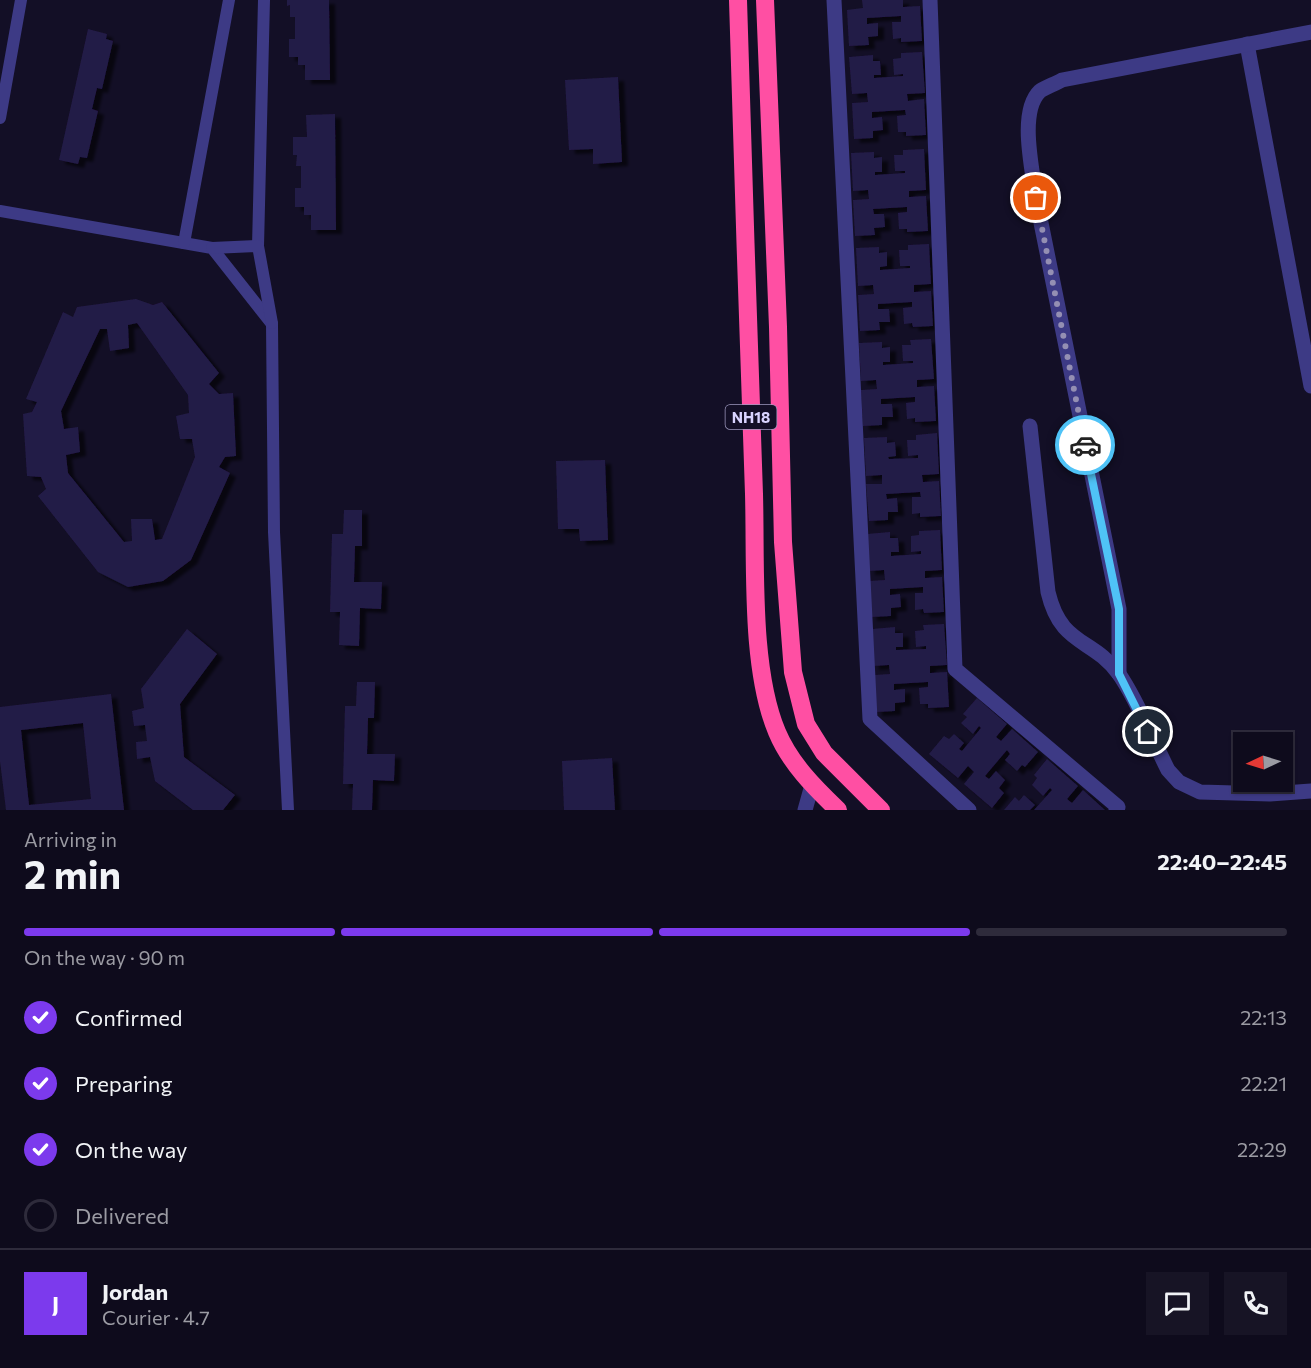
<!DOCTYPE html>
<meta charset="utf-8">
<style>
:root{--surface:#0e0b1c;--page:#171425;--text:#f1f3f6;--muted:#9b9ba3;--line:#2e2b3b;--accent:#7c3aed}
body{margin:0;font-family:Commissioner,sans-serif;background:var(--page);color:var(--text);height:100vh;display:flex;flex-direction:column;font-size:22px;white-space:nowrap}
*{box-sizing:border-box;margin:0}
p{font-size:20px;color:var(--muted)}
.icon{flex:none;width:33px;height:33px;fill:none;stroke:currentColor;stroke-width:2;stroke-linecap:round;stroke-linejoin:round}
.map{position:relative;height:810px;overflow:hidden}
.drawer{display:flex;flex-direction:column;background:var(--surface);flex:1}
.drawer>*{flex:none}
.needle{width:39px;rotate:266deg}
.tools{position:absolute;left:1233px;top:732px;display:grid;gap:12px}
.tools a{display:grid;place-items:center;width:60px;height:60px;border-radius:0px;background:var(--surface);box-shadow:0 2px 4px #0004,0 0 0 2px var(--line);font-size:30px}
.pin{position:absolute;display:grid;place-items:center;width:51px;height:51px;color:#fff;margin:-26px;border:3px solid #fff;border-radius:50%;box-shadow:0 2px 6px #0007}
.courier{position:absolute;display:grid;place-items:center;width:60px;height:60px;margin:-30px;border:4px solid #4fc3f7;border-radius:50%;background:#fff;color:#222;box-shadow:0 2px 8px #0007}
.headline em{font-style:normal;font-weight:700}
.headline div{display:flex;flex-direction:column-reverse}
.headline{display:flex;align-items:center;justify-content:space-between;height:102px;padding:0 24px}
h1{font-size:39px;font-weight:700;line-height:45px}
.bar{display:grid;grid-template-columns:repeat(4,1fr);gap:9px 6px;align-content:center;height:72px;padding:0 24px}
.bar i{height:8px;border-radius:4px;background:var(--line)}
.bar .selected{background:var(--accent)}
.bar p{grid-column:span 4}
.line{display:flex;align-items:center;gap:15px;padding:0 24px;border-top:2px solid var(--line)}
.line div{flex:1}
.round{display:grid;place-items:center;flex:none;width:63px;height:63px;border-radius:0px;background:var(--page)}
ol{padding:0 24px;list-style:none}
li{display:flex;align-items:center;gap:18px;height:66px}
li p{margin-inline-start:auto}
li .icon{padding:6px;border-radius:50%;background:var(--accent);color:#fff;stroke-width:4}
li:last-child{color:var(--muted)}
li i{width:33px;height:33px;border:3px solid var(--line);border-radius:50%}
.map>svg:first-child{display:block}
</style>
<div class="map">
<svg width="1311" height="810" viewBox="0 0 1311 810">
<defs>
<filter id="shadow"><feDropShadow dx="6" dy="4" stdDeviation="1.5" flood-color="#0009"/></filter>
</defs>
<rect width="100%" height="100%" fill="#130f26"/>
<g fill="#241b47" fill-rule="evenodd" filter="url(#shadow)">
<path d="M 287,0 L 329,0 L 330,80 L 305,80 L 305,65 L 298,65 L 298,57 L 289,57 L 289,39 L 295,39 L 295,17 L 290,17 L 290,5 L 287,6 Z"/>
<path d="M 862,0 L 903,0 L 903,7 L 920,6 L 922,41 L 901,42 L 901,38 L 893,39 L 892,22 L 901,22 L 901,16 L 867,18 L 867,24 L 878,23 L 878,36 L 868,37 L 869,45 L 849,46 L 847,10 L 863,8 Z"/>
<path d="M 88,29 L 107,34 L 106,39 L 113,41 L 102,89 L 97,88 L 92,109 L 98,111 L 87,158 L 80,157 L 78,164 L 59,160 Z"/>
<path d="M 922,52 L 925,93 L 907,94 L 908,101 L 924,99 L 926,135 L 906,136 L 906,132 L 898,132 L 897,116 L 906,115 L 905,110 L 872,112 L 872,118 L 882,117 L 883,130 L 873,131 L 873,138 L 854,139 L 852,103 L 868,102 L 867,93 L 852,94 L 849,57 L 873,55 L 873,61 L 880,61 L 881,75 L 874,75 L 874,78 L 903,76 L 903,74 L 894,75 L 893,59 L 901,58 L 901,53 Z"/>
<path d="M 618,77 L 622,162 L 593,164 L 593,149 L 569,150 L 565,80 Z"/>
<path d="M 335,114 L 336,230 L 311,230 L 311,215 L 304,215 L 304,207 L 295,207 L 295,188 L 301,188 L 301,166 L 296,166 L 297,155 L 293,155 L 293,137 L 307,137 L 306,115 Z"/>
<path d="M 924,149 L 926,190 L 909,191 L 909,197 L 926,196 L 928,231 L 907,232 L 907,229 L 899,229 L 898,213 L 907,212 L 907,207 L 873,209 L 874,214 L 884,214 L 885,227 L 874,228 L 875,235 L 855,236 L 853,200 L 869,199 L 868,190 L 853,191 L 851,153 L 874,152 L 874,158 L 882,157 L 882,172 L 875,172 L 875,175 L 905,173 L 905,171 L 895,171 L 894,155 L 903,155 L 903,150 Z"/>
<path d="M 929,244 L 931,284 L 914,285 L 914,292 L 931,291 L 933,326 L 913,327 L 912,323 L 904,324 L 903,308 L 912,307 L 912,302 L 878,304 L 878,309 L 889,309 L 890,322 L 879,322 L 880,330 L 860,331 L 858,295 L 874,294 L 873,285 L 858,286 L 856,248 L 879,247 L 879,253 L 887,252 L 887,266 L 880,267 L 880,270 L 910,268 L 910,266 L 900,266 L 899,250 L 908,250 L 908,245 Z"/>
<path d="M 136,299 L 153,305 L 162,302 L 219,373 L 209,384 L 219,394 L 233,393 L 236,456 L 225,457 L 219,467 L 230,473 L 191,560 L 163,581 L 128,587 L 98,572 L 38,496 L 46,489 L 41,477 L 27,476 L 23,414 L 32,412 L 37,402 L 26,399 L 63,312 L 73,317 L 77,307 ZM 137,323 L 188,395 L 189,413 L 176,416 L 180,439 L 192,439 L 195,457 L 162,539 L 155,540 L 152,519 L 131,519 L 132,541 L 124,542 L 68,473 L 66,455 L 80,452 L 78,427 L 64,429 L 61,411 L 100,329 L 107,329 L 110,351 L 129,348 L 128,325 Z"/>
<path d="M 931,339 L 934,379 L 917,380 L 917,387 L 934,386 L 936,421 L 915,422 L 915,418 L 907,419 L 906,403 L 915,402 L 915,397 L 881,399 L 881,404 L 892,404 L 893,417 L 882,417 L 882,425 L 863,426 L 861,390 L 877,389 L 876,380 L 861,381 L 859,343 L 882,342 L 882,348 L 890,347 L 890,362 L 883,362 L 883,365 L 913,363 L 913,361 L 903,361 L 902,345 L 911,345 L 910,340 Z"/>
<path d="M 937,433 L 939,474 L 922,475 L 923,482 L 939,481 L 941,516 L 920,517 L 920,513 L 912,514 L 912,497 L 921,497 L 920,492 L 886,494 L 887,499 L 897,498 L 898,512 L 888,512 L 888,520 L 869,521 L 866,484 L 882,484 L 882,475 L 866,476 L 864,438 L 887,437 L 887,443 L 895,442 L 896,456 L 888,457 L 889,459 L 918,458 L 918,455 L 908,456 L 907,440 L 916,440 L 916,435 Z"/>
<path d="M 605,460 L 608,540 L 580,541 L 579,529 L 558,529 L 556,461 Z"/>
<path d="M 344,510 L 362,510 L 362,546 L 355,546 L 354,582 L 382,582 L 381,609 L 360,608 L 359,646 L 339,645 L 340,612 L 330,612 L 332,534 L 343,534 Z"/>
<path d="M 940,530 L 942,570 L 925,571 L 925,578 L 942,577 L 944,612 L 924,613 L 923,609 L 915,610 L 915,593 L 923,593 L 923,587 L 890,589 L 890,595 L 900,594 L 901,607 L 891,608 L 891,616 L 871,617 L 869,581 L 885,580 L 884,570 L 869,571 L 867,534 L 890,532 L 890,538 L 898,538 L 899,552 L 891,552 L 891,556 L 921,554 L 921,551 L 911,552 L 911,536 L 919,535 L 919,531 Z"/>
<path d="M 944,624 L 947,665 L 930,666 L 930,673 L 947,672 L 949,707 L 928,708 L 928,704 L 920,704 L 919,688 L 928,687 L 928,682 L 894,684 L 894,690 L 905,689 L 905,702 L 895,703 L 895,711 L 876,712 L 874,675 L 890,674 L 889,665 L 873,666 L 872,629 L 895,627 L 895,633 L 903,633 L 903,647 L 896,647 L 896,650 L 926,649 L 926,646 L 916,647 L 915,631 L 924,630 L 923,625 Z"/>
<path d="M 187,629 L 217,654 L 180,704 L 184,757 L 235,795 L 223,810 L 193,810 L 155,781 L 150,757 L 137,759 L 136,742 L 147,741 L 145,725 L 134,726 L 132,711 L 144,708 L 141,689 Z"/>
<path d="M 357,682 L 375,682 L 374,718 L 368,718 L 367,754 L 395,754 L 394,781 L 373,780 L 372,810 L 352,810 L 353,784 L 343,784 L 345,706 L 356,706 Z"/>
<path d="M 111,694 L 124,810 L 6,810 L 0,761 L 0,707 ZM 83,723 L 91,799 L 29,805 L 21,730 Z"/>
<path d="M 977,698 L 1007,724 L 996,737 L 1001,741 L 1012,729 L 1038,752 L 1025,767 L 1022,765 L 1017,771 L 1005,760 L 1010,754 L 1007,750 L 985,776 L 989,779 L 996,771 L 1005,780 L 999,788 L 1004,793 L 992,808 L 964,784 L 974,772 L 968,766 L 958,778 L 929,754 L 944,736 L 949,739 L 954,734 L 964,743 L 959,749 L 962,751 L 981,728 L 979,726 L 973,734 L 961,723 L 967,717 L 963,714 Z"/>
<path d="M 612,758 L 615,810 L 564,810 L 562,761 Z"/>
<path d="M 1047,759 L 1078,786 L 1067,799 L 1072,803 L 1083,790 L 1105,810 L 1034,810 L 1052,790 L 1050,788 L 1043,796 L 1032,785 L 1037,778 L 1034,775 Z"/>
<path d="M 1024,795 L 1035,805 L 1030,810 L 1004,810 L 1015,797 L 1019,801 Z"/>
</g>
<g fill="none" stroke-linecap="round" stroke-linejoin="round">
<g stroke="#3d3a85" stroke-width="12">
<path d="M 0,118 L 21,0"/>
<path d="M 0,211 L 212,248 L 272,324 L 274,532 L 288,810"/>
<path d="M 184,243 L 229,0"/>
<path d="M 258,246 L 264,0"/>
<path d="M 212,248 L 258,246 L 272,323"/>
</g>
<g stroke="#3d3a85" stroke-width="15">
<path d="M 834,0 L 870,719 L 969,810"/>
<path d="M 930,0 L 955,669 L 1118,807 L 1116,810"/>
<path d="M 1247,44 L 1311,386"/>
<path d="M 1030,426 L 1048,592 C 1061,647 1092,637 1119,674 C 1139,703 1152,739 1168,770 L 1179,782 L 1200,792 L 1270,794 L 1311,791"/>
<path d="M 1119,674 L 1119,609 L 1036,198 C 1033,171 1018,112 1040,91 C 1046,87 1055,84 1062,80 L 1311,32"/>
<path d="M 805,810 L 812,785"/>
</g>
<g stroke="#ff4fa3" stroke-width="18">
<path d="M 738,0 C 743,165 748,329 754,494 C 756,564 750,668 777,732 C 790,763 814,787 838,810"/>
<path d="M 765,0 L 778,327 L 783,542 L 793,672 L 806,724 L 824,753 L 881,810"/>
</g>
</g>
<g fill="none" stroke-linecap="round" stroke-linejoin="round">
<path stroke="#948fb3" stroke-width="6" stroke-dasharray="0 10.8" d="M 1036,198 L 1085,445"/>
<path stroke="#4fc3f7" stroke-width="8" d="M 1085,445 L 1119,609 L 1119,674 L 1148,732"/>
</g>
<g text-anchor="middle" dominant-baseline="central" stroke-width="4.5" stroke-linejoin="round" paint-order="stroke">
<rect fill="#130f26" stroke="#9e99be" stroke-width="1.5" x="725.5" y="405" width="51" height="24" rx="4.5"/>
<g font-size="15" font-weight="bold" fill="#d9d4ff">
<text x="751" y="417">NH18</text>
</g>
</g>
</svg>
<div class="tools">
<a><svg class="needle" viewBox="-14 -14 28 28"><path d="M0-13l5 13h-10z" fill="#e53935"/><path d="M0 13l5-13h-10z" fill="#9b9ba3"/></svg></a>
</div>
<div class="pin" style="left:1036px;top:198px;background:#ea580c"><svg class="icon" aria-label="bag" viewBox="0 0 24 24"><path d="M5 8h14l-1 12H6zM9 8a3 3 0 0 1 6 0"/></svg></div>
<div class="pin" style="left:1148px;top:732px;background:#1f2937"><svg class="icon" aria-label="home" viewBox="0 0 24 24"><path d="M3 11l9-7 9 7M6 9v11h12V9"/></svg></div>
<div class="courier" style="left:1085px;top:445px"><svg class="icon" aria-label="car" viewBox="0 0 24 24"><path d="M5 17H2v-5l4-1 3-4h7l3 4 3 1v5h-3M9 17h6M6 11h13"/><circle cx="7" cy="17" r="2"/><circle cx="17" cy="17" r="2"/></svg></div>
</div>
<section class="drawer">
<div class="headline"><div><h1>2 min</h1><p>Arriving in</p></div><em>22:40–22:45</em></div>
<div class="bar"><i class="selected"></i><i class="selected"></i><i class="selected"></i><i></i><p>On the way · 90 m</p></div>
<ol>
<li><svg class="icon" aria-label="check" viewBox="0 0 24 24"><path d="M5 12l5 5 9-10"/></svg>Confirmed<p>22:13</p></li>
<li><svg class="icon" aria-label="check" viewBox="0 0 24 24"><path d="M5 12l5 5 9-10"/></svg>Preparing<p>22:21</p></li>
<li><svg class="icon" aria-label="check" viewBox="0 0 24 24"><path d="M5 12l5 5 9-10"/></svg>On the way<p>22:29</p></li>
<li><i></i>Delivered</li>
</ol>
<div class="line" style="height:108px"><b class="round" style="background:var(--accent);color:#fff">J</b><div><b>Jordan</b><p>Courier · 4.7</p></div><a class="round"><svg class="icon" aria-label="chat" viewBox="0 0 24 24"><path d="M4 5h16v11H9l-5 4z"/></svg></a><a class="round"><svg class="icon" aria-label="phone" viewBox="0 0 24 24"><path d="M5 4h4l2 5-3 2q2 4 5 5l2-3 5 2v4C11 20 4 13 5 4z"/></svg></a></div>
</section>
